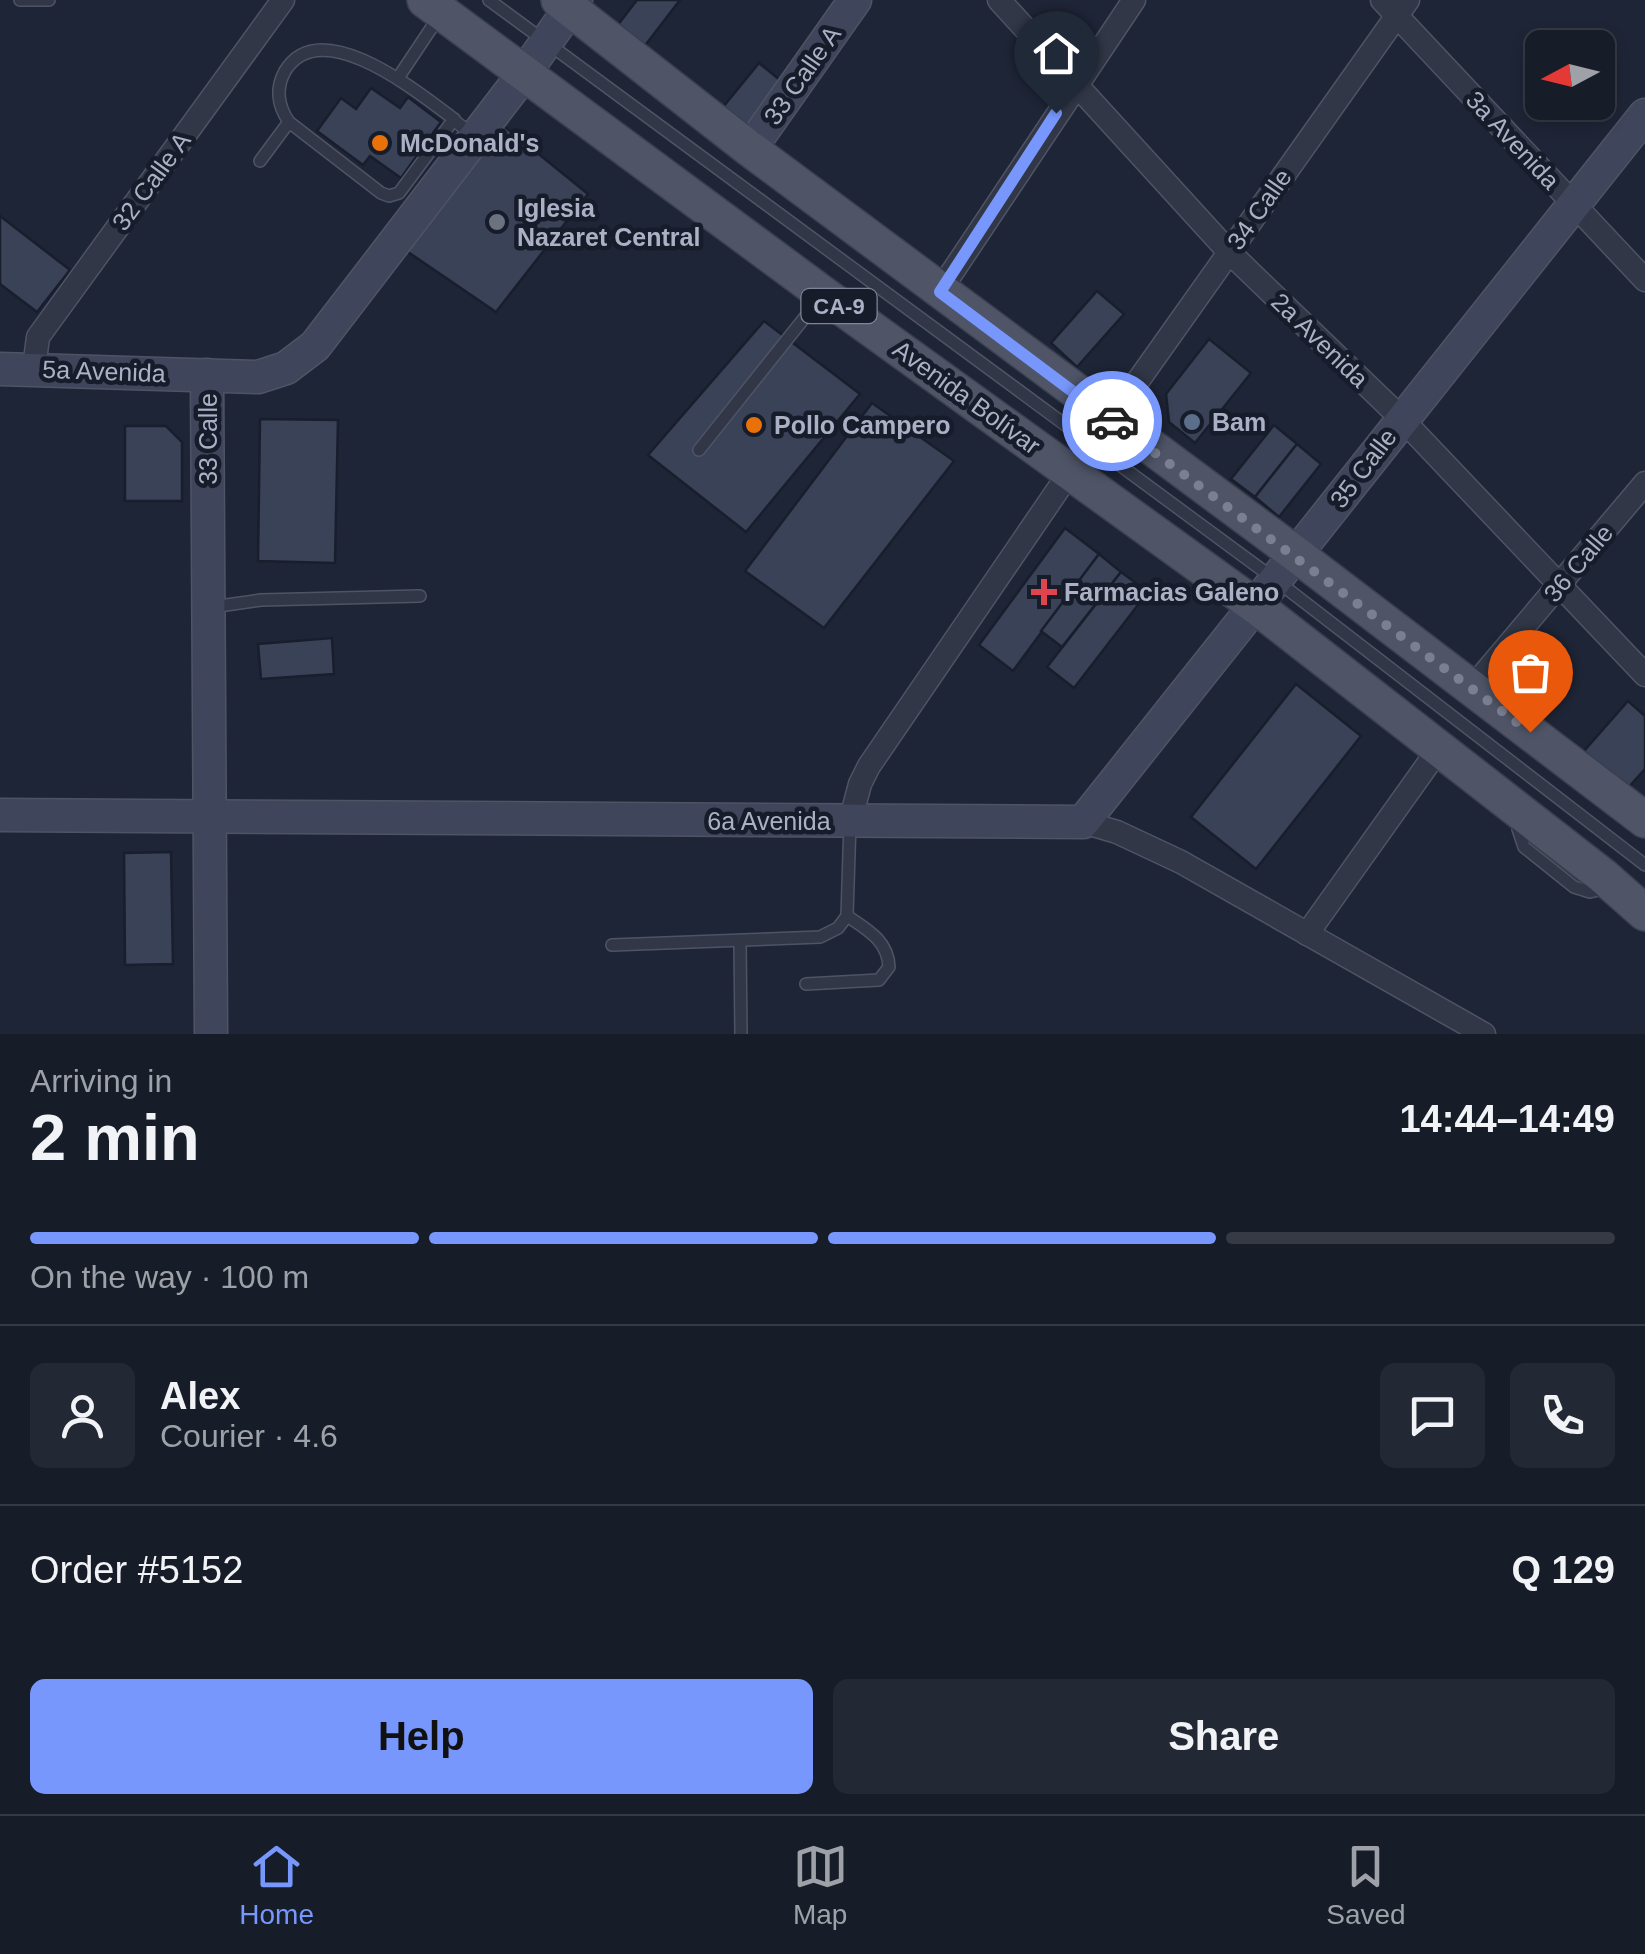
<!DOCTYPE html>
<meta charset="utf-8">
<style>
:root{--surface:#161c28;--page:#232934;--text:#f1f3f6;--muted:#9ea1a8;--line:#353a45;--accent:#7797fd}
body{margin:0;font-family:Helvetica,sans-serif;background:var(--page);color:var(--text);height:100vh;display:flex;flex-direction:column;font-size:38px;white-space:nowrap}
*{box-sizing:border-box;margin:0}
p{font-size:32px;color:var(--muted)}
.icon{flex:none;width:55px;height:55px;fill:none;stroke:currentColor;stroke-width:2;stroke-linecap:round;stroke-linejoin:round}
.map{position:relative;height:1034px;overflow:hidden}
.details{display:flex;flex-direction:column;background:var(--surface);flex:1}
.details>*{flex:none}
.needle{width:65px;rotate:263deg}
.fabs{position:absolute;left:1525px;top:30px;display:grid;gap:20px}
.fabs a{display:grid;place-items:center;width:90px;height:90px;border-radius:15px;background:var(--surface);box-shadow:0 5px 15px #0003,0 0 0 2px var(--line);font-size:50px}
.pin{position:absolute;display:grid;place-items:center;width:85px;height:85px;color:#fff;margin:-102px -42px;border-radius:50% 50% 50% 0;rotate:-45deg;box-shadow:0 0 10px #0007}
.pin .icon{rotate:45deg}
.courier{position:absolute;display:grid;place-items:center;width:100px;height:100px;margin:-50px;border:8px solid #7797fd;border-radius:50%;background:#fff;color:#222;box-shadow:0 2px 12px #0007}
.summary em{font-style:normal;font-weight:600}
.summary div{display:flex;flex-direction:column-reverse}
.summary{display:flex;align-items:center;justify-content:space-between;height:170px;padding:0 30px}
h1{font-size:65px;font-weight:600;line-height:75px}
.bar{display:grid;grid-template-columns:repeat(4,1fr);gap:15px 10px;align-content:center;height:120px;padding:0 30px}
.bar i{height:12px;border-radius:8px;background:var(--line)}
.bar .active{background:var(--accent)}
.bar p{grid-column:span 4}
.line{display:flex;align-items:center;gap:25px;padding:0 30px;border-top:2px solid var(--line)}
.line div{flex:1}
.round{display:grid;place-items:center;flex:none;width:105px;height:105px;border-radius:15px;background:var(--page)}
.action{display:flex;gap:20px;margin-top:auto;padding:20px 30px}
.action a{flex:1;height:115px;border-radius:15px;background:var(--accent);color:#111;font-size:40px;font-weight:600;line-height:115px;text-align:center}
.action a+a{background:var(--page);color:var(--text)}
.tab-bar{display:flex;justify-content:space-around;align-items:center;height:140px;border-top:2px solid var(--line);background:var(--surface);font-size:28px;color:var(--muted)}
.tab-bar a{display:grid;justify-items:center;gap:5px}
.tab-bar .active{color:var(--accent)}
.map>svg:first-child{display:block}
</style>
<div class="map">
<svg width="1645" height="1034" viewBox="0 0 1645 1034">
<rect width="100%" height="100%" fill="#1e2536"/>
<g fill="#394257" stroke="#191e2d" stroke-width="2.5">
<path d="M 637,0 L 680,0 L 637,56 L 610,35 Z"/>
<path d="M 759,63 L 786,85 L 754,126 L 738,127 L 719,112 Z"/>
<path d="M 371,88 L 400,108 L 408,97 L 441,122 L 401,178 L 370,156 L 363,165 L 317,131 L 341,98 L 356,109 Z"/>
<path d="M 504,126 L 588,194 L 496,312 L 405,250 Z"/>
<path d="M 0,216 L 70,270 L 37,312 L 0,284 Z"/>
<path d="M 1097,291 L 1124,314 L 1077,367 L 1051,343 Z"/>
<path d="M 764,321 L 860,394 L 746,532 L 648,455 Z"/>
<path d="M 1209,339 L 1251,373 L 1195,443 L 1169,422 L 1166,394 Z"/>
<path d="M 872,403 L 954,461 L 824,628 L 745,571 Z"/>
<path d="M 260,419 L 338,420 L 335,563 L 258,561 Z"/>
<path d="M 1274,425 L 1297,444 L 1255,497 L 1231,479 Z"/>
<path d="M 125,426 L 166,426 L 182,442 L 182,501 L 125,501 Z"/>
<path d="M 1297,444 L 1321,464 L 1279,517 L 1255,497 Z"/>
<path d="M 1065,528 L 1099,554 L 1013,671 L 979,645 Z"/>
<path d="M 1099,554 L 1121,572 L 1062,647 L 1041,631 Z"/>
<path d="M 1121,572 L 1148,592 L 1074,688 L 1047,667 Z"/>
<path d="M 332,638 L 334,674 L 261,679 L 258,644 Z"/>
<path d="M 1296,684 L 1361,736 L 1256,869 L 1191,817 Z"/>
<path d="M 1628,701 L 1645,716 L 1645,769 L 1627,789 L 1584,751 Z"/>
<path d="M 171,852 L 173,964 L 125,965 L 124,853 Z"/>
</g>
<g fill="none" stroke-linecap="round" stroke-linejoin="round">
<g stroke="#4f5465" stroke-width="14">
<g id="lane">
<path d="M 20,0 L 49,0"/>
<path d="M 489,0 L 1277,581 L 1645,865"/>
<path d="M 398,78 L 440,15"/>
<path d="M 454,119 L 399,193 L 389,196 L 381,193 L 289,122 C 278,106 275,89 285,71 C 321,12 420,94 454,119 L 456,122 L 472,134"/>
<path d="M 260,161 L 289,122"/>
<path d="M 699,450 L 821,297"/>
<path d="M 212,607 L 261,600 L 420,596"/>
<path d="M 1519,817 L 1518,829 L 1524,847 L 1574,887 L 1590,892 L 1608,888"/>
<path d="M 740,942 L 741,1034"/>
<path d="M 612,945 L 820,937 L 838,928 L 847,916 L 850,822"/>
<path d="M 806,984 L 879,980 L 889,967 C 888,941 868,930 847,916"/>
</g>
</g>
<g stroke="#4f5465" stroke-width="25">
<g id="street">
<path d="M 999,0 L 1229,252 L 1401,418 L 1645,675"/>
<path d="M 1382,0 L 1645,280"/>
<path d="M 939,292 L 1134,0"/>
<path d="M 34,368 L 38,337 L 283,0"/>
<path d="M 1111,419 L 1408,0"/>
<path d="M 1472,688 L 1645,483"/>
<path d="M 850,822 L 860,784 L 869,766 L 1070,472"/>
<path d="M 1083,822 L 1117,832 L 1181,862 L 1484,1034"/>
<path d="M 1307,934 L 1438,750"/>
</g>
</g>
<g stroke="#4f5465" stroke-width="35">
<g id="secondary">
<path d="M 750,149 L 855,0"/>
<path d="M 0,369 L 258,377 L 286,368 L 315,346 L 523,75 L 576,0"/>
<path d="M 207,375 L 211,1034"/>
<path d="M 0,815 L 1083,822 L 1645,115"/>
</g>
</g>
<g stroke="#3b4050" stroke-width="38">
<g id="primary">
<path d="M 425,0 L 823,294 L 1257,607 L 1603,876 L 1645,913"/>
<path d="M 559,0 L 750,149 L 1297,555 L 1645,820"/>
</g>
</g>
<use href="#lane" stroke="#313747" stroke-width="11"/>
<use href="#street" stroke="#313747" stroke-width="22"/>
<use href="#secondary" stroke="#3f455a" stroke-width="32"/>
<use href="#primary" stroke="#4f5567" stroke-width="35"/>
</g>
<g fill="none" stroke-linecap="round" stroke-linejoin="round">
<path stroke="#7a8092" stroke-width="10" stroke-dasharray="0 18" d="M 1112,421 L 1530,732"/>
<path stroke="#7797fd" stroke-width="12" d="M 1056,113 L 940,292 L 1112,421"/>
</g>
<g fill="#e8710a" stroke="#171c2b" stroke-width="4">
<circle cx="380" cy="143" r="10"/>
<circle cx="754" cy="425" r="10"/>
</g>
<circle fill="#6b7280" stroke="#171c2b" stroke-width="4" cx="497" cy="222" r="10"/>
<circle fill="#5c6f8a" stroke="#171c2b" stroke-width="4" cx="1192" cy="422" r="10"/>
<path fill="#e0444e" stroke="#171c2b" stroke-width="4" d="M1039 577h10v10h10v10h-10v10h-10v-10h-10v-10h10z"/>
<g text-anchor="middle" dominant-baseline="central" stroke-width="9" stroke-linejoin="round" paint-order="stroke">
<rect fill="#171c2b" stroke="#7f8496" stroke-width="2.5" x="801.5" y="289" width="75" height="34" rx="8"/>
<g font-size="22" font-weight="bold" fill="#abb1c4">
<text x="839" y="306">CA-9</text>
</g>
<g font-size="25" fill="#abb1c4" stroke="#171c2b">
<text transform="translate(802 75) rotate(-55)">33 Calle A</text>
<text transform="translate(1513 140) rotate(47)">3a Avenida</text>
<text transform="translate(151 181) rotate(-54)">32 Calle A</text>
<text transform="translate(1259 209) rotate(-55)">34 Calle</text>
<text transform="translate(1320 340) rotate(44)">2a Avenida</text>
<text transform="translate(104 371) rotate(2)">5a Avenida</text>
<text transform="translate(967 397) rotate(36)">Avenida Bolívar</text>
<text transform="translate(208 439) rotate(-90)">33 Calle</text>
<text transform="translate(1363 468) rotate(-53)">35 Calle</text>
<text transform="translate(1578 563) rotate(-50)">36 Calle</text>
<text x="769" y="821">6a Avenida</text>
</g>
<g font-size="25" font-weight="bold" fill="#abb1c4" stroke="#171c2b" text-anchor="start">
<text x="400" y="143">McDonald's</text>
<text x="517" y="208">Iglesia<tspan x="517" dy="29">Nazaret Central</tspan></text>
<text x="1212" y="422">Bam</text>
<text x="774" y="425">Pollo Campero</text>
<text x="1064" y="592">Farmacias Galeno</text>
</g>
</g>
</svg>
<div class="fabs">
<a><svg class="needle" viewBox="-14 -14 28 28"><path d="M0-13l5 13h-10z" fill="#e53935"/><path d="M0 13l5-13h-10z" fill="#9ea1a8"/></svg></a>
</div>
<div class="pin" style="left:1530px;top:732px;background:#ea580c"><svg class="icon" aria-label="bag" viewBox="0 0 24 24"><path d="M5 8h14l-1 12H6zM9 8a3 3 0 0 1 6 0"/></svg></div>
<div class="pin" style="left:1056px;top:113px;background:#1f2937"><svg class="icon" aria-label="home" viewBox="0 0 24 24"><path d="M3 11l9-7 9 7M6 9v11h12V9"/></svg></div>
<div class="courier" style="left:1112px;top:421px"><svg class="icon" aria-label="car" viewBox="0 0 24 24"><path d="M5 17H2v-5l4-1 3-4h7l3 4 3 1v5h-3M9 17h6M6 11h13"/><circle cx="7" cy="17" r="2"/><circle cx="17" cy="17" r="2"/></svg></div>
</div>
<section class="details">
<div class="summary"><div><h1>2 min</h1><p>Arriving in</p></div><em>14:44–14:49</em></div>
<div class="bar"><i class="active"></i><i class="active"></i><i class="active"></i><i></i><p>On the way · 100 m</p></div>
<div class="line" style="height:180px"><a class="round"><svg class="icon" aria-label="person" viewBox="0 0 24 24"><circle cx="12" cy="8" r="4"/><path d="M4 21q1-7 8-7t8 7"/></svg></a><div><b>Alex</b><p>Courier · 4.6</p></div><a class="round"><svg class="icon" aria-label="chat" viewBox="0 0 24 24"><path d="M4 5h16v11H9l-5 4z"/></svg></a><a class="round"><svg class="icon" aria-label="phone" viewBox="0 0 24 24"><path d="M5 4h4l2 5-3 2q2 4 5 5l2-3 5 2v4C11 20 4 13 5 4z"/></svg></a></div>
<div class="line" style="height:130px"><div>Order #5152</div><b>Q 129</b></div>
<div class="action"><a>Help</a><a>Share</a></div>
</section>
<nav class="tab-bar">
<a class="active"><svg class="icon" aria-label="home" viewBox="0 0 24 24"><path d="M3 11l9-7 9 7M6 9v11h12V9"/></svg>Home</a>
<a><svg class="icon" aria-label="map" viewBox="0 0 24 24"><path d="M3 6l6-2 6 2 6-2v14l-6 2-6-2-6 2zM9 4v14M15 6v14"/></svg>Map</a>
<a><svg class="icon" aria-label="saved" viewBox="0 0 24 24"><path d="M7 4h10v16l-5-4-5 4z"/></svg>Saved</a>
</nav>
